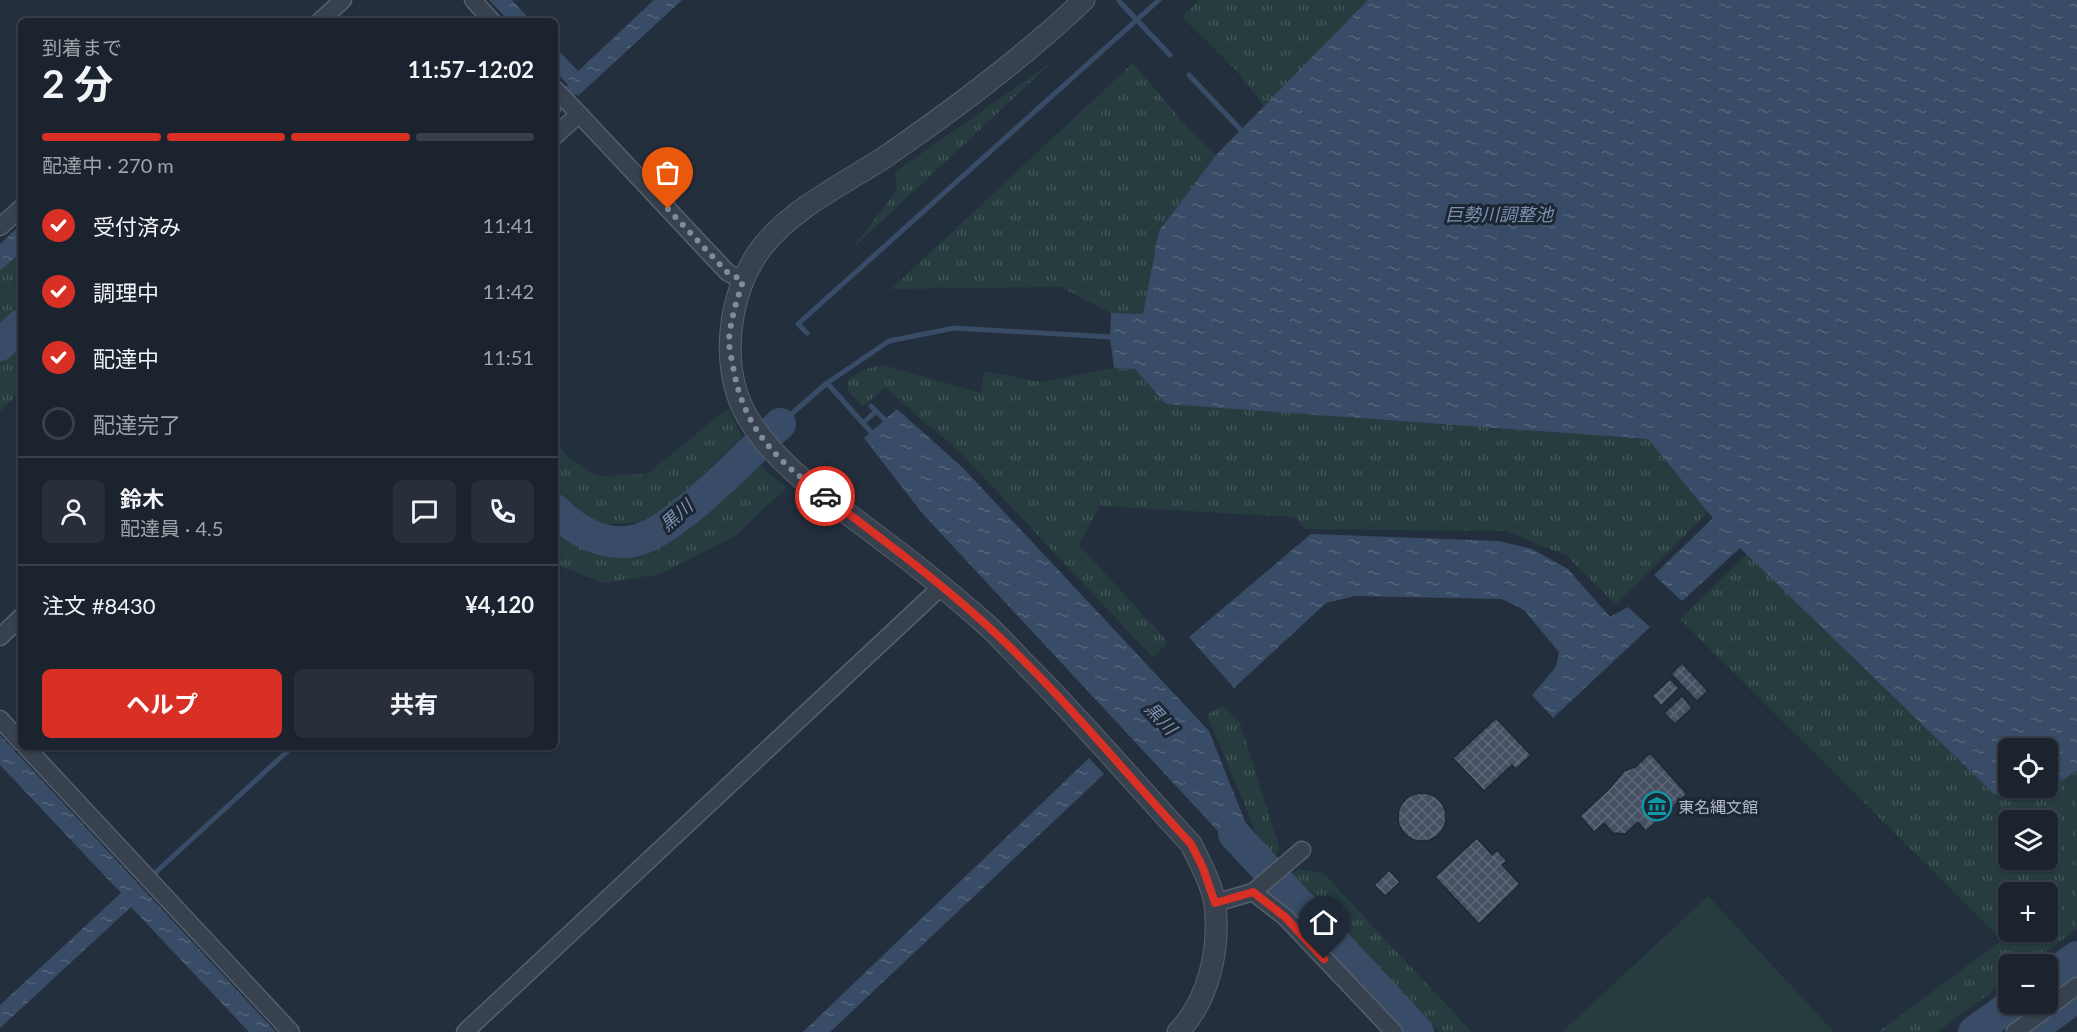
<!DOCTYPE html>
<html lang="ja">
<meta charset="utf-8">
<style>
:root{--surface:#1b232e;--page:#282f3a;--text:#f1f3f6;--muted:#a0a4aa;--line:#39404a;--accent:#d93025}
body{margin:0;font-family:Lato,"Noto Sans JP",sans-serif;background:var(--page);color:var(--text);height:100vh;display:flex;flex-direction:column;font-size:22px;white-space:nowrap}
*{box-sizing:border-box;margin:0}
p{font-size:20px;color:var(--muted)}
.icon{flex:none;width:33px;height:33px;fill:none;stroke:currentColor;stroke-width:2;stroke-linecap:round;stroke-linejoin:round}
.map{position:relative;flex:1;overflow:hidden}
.sheet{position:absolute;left:18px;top:18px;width:540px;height:732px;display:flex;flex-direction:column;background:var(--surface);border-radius:9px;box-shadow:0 2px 4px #0004,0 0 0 2px var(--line)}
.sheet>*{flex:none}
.fabs{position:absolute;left:1998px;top:738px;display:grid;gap:12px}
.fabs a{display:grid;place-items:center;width:60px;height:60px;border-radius:9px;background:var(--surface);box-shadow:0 2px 4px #0004,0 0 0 2px var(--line);font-size:30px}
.pin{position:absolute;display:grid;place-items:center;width:51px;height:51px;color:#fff;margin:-62px -26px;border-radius:50% 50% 50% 0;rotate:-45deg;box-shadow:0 0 6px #0007}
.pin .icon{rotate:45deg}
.courier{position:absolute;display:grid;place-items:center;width:60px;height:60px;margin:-30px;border:4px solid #d93025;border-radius:50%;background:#fff;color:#222;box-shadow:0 2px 8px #0007}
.head em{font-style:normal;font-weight:700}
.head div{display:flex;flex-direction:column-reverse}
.head{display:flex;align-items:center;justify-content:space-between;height:102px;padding:0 24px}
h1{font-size:39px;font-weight:700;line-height:45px}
.bar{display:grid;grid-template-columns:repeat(4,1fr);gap:9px 6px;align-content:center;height:72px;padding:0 24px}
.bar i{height:8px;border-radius:4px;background:var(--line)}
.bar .on{background:var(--accent)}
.bar p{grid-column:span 4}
.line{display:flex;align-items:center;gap:15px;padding:0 24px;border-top:2px solid var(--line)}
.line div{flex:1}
.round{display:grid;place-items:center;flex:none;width:63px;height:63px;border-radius:9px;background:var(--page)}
ol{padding:0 24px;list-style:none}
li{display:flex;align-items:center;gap:18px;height:66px}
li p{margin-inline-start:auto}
li .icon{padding:6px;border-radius:50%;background:var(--accent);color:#fff;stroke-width:4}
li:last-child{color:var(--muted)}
li i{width:33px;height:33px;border:3px solid var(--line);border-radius:50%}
.action{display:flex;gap:12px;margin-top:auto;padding:12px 24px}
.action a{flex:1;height:69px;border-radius:9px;background:var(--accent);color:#fff;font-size:24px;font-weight:700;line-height:69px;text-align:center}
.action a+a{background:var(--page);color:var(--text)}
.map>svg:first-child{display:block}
</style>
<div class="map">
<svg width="2077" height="1032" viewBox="0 0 2077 1032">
<defs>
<pattern id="grass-tufts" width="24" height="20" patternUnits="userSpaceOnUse" patternTransform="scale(1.5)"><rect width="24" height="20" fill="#263c3f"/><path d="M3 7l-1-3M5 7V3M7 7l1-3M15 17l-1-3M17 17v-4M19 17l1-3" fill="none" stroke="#435659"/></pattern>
<pattern id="water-ripples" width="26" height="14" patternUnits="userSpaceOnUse" patternTransform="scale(1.5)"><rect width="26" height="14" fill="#394c67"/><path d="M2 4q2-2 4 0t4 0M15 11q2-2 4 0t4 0" fill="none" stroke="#53647b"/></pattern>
<pattern id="building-cross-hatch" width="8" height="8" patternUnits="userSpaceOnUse" patternTransform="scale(1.5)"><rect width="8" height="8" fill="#455162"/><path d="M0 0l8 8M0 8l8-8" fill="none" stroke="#5d6877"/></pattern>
</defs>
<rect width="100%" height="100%" fill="#242f3e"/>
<g fill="url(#grass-tufts)" fill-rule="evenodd">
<path d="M 1199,0 L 1368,0 L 1264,106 L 1236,70 L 1182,17 Z"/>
<path d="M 1052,62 L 851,250 L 897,190 L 895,172 Z"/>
<path d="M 1133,63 L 1186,126 L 1216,155 L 1159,231 L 1143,314 L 1111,313 L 1061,287 L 891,289 Z"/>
<path d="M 21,252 L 21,312 L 0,332 L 0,271 Z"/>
<path d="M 21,336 L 21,391 L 0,411 L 0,355 Z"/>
<path d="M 883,365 L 981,393 L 984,371 L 1041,382 L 1114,368 L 1135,369 L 1166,404 L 1648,439 L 1709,511 L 1616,605 L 1567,556 L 1506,531 L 1305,529 L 1295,517 L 1100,506 L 1079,545 L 1168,642 L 1153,658 L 959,451 L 885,388 L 863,406 L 848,391 L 848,381 L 861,370 Z"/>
<path d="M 728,408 L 742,437 L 672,504 L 640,522 L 601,525 L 555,498 L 555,442 L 567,456 L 597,476 L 647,474 Z"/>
<path d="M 755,461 L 786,488 L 735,536 L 660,574 L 605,583 L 555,564 L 555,528 L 608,550 L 648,544 L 681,527 Z"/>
<path d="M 1747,554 L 1994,794 L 2034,798 L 2077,771 L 2077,929 L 2029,964 L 2008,964 L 2008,980 L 1937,1032 L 1878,1032 L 2002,940 L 1680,619 ZM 2008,820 L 2048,820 L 2048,860 L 2008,860 ZM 2008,892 L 2048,892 L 2048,932 L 2008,932 Z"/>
<path d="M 1222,705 L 1240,723 L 1280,850 L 1274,857 L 1262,846 L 1207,715 Z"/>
<path d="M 1298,869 L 1323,873 L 1472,1032 L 1440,1032 L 1289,876 Z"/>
</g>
<path fill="#263c3f" d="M 1708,896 L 1834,1032 L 1562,1032 Z"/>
<g fill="url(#water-ripples)" fill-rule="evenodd">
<path d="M 489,0 L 512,0 L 531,21 L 509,21 Z"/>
<path d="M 654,0 L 682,0 L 578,96 L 576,94 L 555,118 L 555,97 L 568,85 L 555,71 L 555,47 L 578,71 Z"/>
<path d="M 1368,0 L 2077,0 L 2077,771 L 2034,798 L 1994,794 L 1740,548 L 1682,601 L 1654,575 L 1713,518 L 1648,439 L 1166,404 L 1135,369 L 1114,368 L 1110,337 L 1111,313 L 1143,314 L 1159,231 L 1216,155 ZM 2048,748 L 2048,788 L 2008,788 L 2008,748 Z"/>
<path d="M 21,224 L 21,252 L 0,271 L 0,244 Z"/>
<path d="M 897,409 L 962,467 L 1209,731 L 1256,849 L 1266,860 L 1257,873 L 922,513 L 864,438 Z"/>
<path d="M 1311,534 L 1499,541 L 1532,549 L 1568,569 L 1610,617 L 1628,607 L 1650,627 L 1553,718 L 1532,695 L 1556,667 L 1559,652 L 1524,610 L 1502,599 L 1355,596 L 1326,603 L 1234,688 L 1189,637 Z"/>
<path d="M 0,735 L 276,1032 L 249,1032 L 131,907 L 0,1028 L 0,1005 L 121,893 L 0,765 Z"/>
<path d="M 1089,758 L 1104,774 L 830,1032 L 803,1032 Z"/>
</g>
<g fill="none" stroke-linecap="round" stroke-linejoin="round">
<g stroke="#394c67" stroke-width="5">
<path d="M 1119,1 L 1170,55"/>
<path d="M 1189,75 L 1240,129"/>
<path d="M 807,333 L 798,324 L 1159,0"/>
<path d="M 827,383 L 889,341 L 954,328 L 1110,337"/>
<path d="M 871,406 L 885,420"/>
<path d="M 863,423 L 876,411"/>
<path d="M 780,424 L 827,383 L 871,432"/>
<path d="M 156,872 L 292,747"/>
</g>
<path stroke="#394c67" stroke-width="18" d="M 2040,1032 L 2077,1005"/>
<g stroke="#394c67" stroke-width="32">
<path d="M 0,345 L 21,325"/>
<path d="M 555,510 C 574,530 604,547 633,541 C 674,534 748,453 780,424"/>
<path d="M 1234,834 L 1418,1032"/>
<path d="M 2048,978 L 2077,957"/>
<path d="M 1974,1032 L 2013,1004"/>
</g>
</g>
<g fill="url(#building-cross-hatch)" stroke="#1f2835" stroke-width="1.5">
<path d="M 1682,663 L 1708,691 L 1697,701 L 1671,674 Z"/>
<path d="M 1670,679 L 1679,688 L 1661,706 L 1652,696 Z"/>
<path d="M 1682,696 L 1692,708 L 1675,724 L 1664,713 Z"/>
<path d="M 1496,718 L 1531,755 L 1516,769 L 1512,765 L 1484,791 L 1453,758 Z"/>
<path d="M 1650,753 L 1687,794 L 1646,831 L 1638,822 L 1625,834 L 1613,833 L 1604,823 L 1594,832 L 1580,816 L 1609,789 L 1624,771 L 1635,767 Z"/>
<circle cx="1422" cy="817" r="24"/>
<path d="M 1477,838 L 1492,855 L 1497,850 L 1507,861 L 1502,865 L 1520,884 L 1479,924 L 1435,877 Z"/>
<path d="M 1389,870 L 1400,882 L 1385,896 L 1374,885 Z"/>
</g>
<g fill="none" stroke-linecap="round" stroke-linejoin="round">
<g stroke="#565f6c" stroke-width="19">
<g id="minor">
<path d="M 473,0 L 492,21"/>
<path d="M 320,21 L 343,0"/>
<path d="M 555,89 L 579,114 L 555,136"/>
<path d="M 579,114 L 727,272 L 743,281"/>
<path d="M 0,227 L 21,208"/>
<path d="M 0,637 L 21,617"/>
<path d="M 0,719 L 21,742"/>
<path d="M 26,747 L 291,1032"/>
<path d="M 1253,892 L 1302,850"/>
<path d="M 1215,903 L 1253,892 L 1285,917 L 1394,1032"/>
<path d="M 465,1032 L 941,587"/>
<path d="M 2015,1032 L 2077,986"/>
</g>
</g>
<g stroke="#565f6c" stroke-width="23">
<path id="tertiary" d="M 1084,0 C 1022,59 955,109 885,157 C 844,184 794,207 763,246 C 728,290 718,368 748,418 C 780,471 834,502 881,539 C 915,564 948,591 980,619 C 997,633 1011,650 1027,666 C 1084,723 1136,785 1191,844 C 1200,863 1212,884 1215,905 C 1220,949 1209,1000 1178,1032"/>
</g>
<use href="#minor" stroke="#38414e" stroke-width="16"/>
<use href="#tertiary" stroke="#38414e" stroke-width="21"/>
</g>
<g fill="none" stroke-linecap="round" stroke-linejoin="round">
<path stroke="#828b98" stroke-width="6" stroke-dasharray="0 10.8" d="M 668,209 L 727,272 L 743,281 C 737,300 731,318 729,339 C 729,347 731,357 733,366 C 743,428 776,460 825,496"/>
<path stroke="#d93025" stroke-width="8" d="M 825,496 C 878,536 932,576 982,621 C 1058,689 1122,770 1191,844 L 1203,868 L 1215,903 L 1253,892 L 1285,917 L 1324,959"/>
</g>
<defs>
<g id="museum-ring" transform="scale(1.5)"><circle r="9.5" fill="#1d2633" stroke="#0f9aa8" stroke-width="1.5"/><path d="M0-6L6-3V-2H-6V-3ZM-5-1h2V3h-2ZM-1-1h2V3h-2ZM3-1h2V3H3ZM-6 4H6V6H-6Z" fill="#0f9aa8"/></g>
</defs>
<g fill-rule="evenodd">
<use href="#museum-ring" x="1657" y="806"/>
</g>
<g text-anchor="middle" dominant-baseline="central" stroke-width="6" stroke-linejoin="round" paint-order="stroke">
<g font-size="16" fill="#b4bcc9" stroke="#1d2633" text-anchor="start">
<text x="1678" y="806">東名縄文館</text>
</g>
<g font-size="18" font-style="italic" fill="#7c92b1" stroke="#1d2633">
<text x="1499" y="214">巨勢川調整池</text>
<text transform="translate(676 515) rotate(-41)">黒川</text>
<text transform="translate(1161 718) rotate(47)">黒川</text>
</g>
</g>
</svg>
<div class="fabs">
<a><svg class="icon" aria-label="locate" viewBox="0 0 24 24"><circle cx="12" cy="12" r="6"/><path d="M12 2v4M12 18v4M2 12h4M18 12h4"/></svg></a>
<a><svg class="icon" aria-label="layers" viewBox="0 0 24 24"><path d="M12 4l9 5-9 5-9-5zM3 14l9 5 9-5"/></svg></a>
<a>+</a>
<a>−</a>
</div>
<div class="pin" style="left:668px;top:209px;background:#ea580c"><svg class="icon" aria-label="bag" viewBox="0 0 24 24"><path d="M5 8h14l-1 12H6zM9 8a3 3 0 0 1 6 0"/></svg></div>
<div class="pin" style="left:1324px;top:959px;background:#1f2937"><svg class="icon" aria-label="home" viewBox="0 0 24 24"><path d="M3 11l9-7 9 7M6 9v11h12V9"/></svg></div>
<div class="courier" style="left:825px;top:496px"><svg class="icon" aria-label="car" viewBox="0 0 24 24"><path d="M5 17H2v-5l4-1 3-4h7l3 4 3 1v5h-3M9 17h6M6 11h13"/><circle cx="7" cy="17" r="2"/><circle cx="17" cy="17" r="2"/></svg></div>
<section class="sheet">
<div class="head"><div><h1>2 分</h1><p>到着まで</p></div><em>11:57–12:02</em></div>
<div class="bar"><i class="on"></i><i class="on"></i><i class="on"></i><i></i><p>配達中 · 270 m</p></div>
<ol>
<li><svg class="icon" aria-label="check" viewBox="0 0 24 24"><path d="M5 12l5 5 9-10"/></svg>受付済み<p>11:41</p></li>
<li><svg class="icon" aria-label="check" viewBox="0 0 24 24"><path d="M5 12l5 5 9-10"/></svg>調理中<p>11:42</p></li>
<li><svg class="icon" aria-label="check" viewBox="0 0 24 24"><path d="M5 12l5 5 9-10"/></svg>配達中<p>11:51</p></li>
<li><i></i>配達完了</li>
</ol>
<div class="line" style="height:108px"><a class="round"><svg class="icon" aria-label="person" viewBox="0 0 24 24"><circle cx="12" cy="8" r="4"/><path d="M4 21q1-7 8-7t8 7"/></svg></a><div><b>鈴木</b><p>配達員 · 4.5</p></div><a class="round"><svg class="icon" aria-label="chat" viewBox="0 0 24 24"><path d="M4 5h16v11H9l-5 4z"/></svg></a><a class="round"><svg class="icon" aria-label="phone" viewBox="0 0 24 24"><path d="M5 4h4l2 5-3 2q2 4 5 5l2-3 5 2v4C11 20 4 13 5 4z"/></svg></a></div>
<div class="line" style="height:78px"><div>注文 #8430</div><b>¥4,120</b></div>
<div class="action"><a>ヘルプ</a><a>共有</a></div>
</section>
</div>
